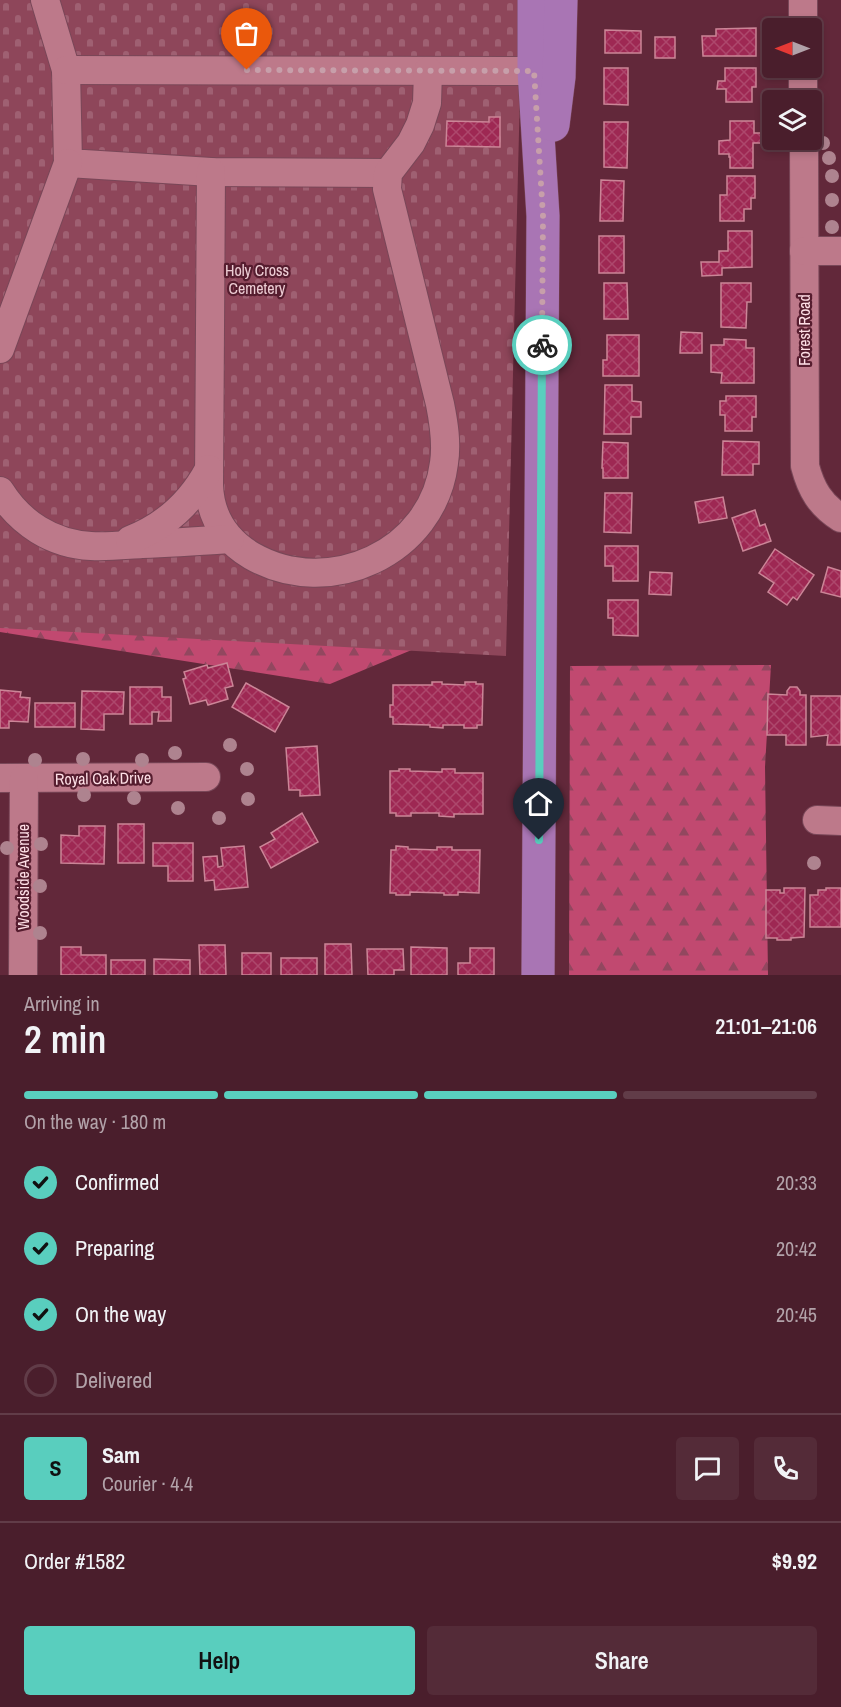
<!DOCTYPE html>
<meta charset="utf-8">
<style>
:root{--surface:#4a1e2c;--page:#542b38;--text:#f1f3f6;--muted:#b2a2a9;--line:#613c48;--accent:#59cebe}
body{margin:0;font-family:"Archivo Narrow",sans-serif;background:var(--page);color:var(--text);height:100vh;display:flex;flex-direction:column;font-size:22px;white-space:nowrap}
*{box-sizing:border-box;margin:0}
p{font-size:20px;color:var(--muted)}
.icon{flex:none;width:33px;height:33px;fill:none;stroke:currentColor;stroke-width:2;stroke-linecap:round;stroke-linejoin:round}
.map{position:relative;height:975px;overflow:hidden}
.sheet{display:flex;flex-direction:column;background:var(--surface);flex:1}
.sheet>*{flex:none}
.needle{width:39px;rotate:270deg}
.buttons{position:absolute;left:762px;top:18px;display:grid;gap:12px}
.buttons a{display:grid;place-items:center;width:60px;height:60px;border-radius:6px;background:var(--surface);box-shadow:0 3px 9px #0003,0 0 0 2px var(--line);font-size:30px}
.pin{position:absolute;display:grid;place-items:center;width:51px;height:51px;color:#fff;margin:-62px -26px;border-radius:50% 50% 50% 0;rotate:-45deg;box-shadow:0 0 6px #0007}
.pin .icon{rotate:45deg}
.courier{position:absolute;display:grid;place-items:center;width:60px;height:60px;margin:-30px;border:4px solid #59cebe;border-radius:50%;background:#fff;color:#222;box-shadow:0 2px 8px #0007}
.headline em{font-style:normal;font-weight:600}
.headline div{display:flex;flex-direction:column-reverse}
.headline{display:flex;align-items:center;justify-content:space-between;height:102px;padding:0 24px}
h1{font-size:39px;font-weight:600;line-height:45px}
.bar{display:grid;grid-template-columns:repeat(4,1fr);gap:9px 6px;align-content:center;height:72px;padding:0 24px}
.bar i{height:8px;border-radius:4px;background:var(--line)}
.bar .selected{background:var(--accent)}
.bar p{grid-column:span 4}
.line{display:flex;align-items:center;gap:15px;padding:0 24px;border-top:2px solid var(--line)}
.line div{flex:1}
.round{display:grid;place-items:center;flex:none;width:63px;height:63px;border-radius:6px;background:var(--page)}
ol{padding:0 24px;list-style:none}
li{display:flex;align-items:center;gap:18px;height:66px}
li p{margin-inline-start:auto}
li .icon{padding:6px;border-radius:50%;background:var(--accent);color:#111;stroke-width:4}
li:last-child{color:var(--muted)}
li i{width:33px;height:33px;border:3px solid var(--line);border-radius:50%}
.cta{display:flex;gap:12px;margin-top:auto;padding:12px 24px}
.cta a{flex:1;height:69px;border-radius:6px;background:var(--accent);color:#111;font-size:24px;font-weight:600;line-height:69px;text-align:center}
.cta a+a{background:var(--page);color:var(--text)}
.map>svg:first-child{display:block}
</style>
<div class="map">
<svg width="841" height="975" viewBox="0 0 841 975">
<defs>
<pattern id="forest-firs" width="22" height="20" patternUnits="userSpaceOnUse" patternTransform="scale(1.5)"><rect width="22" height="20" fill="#c14970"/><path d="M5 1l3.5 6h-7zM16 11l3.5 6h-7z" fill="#92475f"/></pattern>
<pattern id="cemetery-stones" width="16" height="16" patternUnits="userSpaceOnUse" patternTransform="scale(1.5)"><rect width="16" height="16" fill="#8e465a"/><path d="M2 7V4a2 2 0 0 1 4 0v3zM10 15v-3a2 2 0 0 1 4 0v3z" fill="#9f6072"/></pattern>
<pattern id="building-cross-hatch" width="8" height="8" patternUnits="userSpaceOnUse" patternTransform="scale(1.5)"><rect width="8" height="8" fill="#9e2853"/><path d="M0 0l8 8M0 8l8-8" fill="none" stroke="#ad476c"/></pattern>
</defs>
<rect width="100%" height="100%" fill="#62283a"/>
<g fill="url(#forest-firs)">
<path d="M 0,589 L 438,639 L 330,684 L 0,632 Z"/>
<path d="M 771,665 L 765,767 L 768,975 L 569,975 L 570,666 Z"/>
</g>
<path fill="url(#cemetery-stones)" d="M 0,0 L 520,0 L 520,91 L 506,656 L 0,628 Z"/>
<g fill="url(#building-cross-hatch)" stroke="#cb8597" stroke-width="1.5">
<path d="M 756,28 L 756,56 L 703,56 L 702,36 L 716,36 L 716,29 Z"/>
<path d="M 605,30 L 641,31 L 641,53 L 605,53 Z"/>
<rect x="655" y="37" width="20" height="21"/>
<path d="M 604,68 L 628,68 L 628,105 L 604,104 Z"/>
<path d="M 725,68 L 756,68 L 756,87 L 752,87 L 752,102 L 726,102 L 726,89 L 717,89 L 718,81 L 725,81 Z"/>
<path d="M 489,117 L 500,117 L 500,147 L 446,146 L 447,121 L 489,122 Z"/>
<path d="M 730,121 L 754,121 L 754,133 L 763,133 L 763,143 L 753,143 L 753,168 L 730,168 L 730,157 L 729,157 L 729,154 L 719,154 L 719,141 L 730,140 Z"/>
<path d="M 604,122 L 628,122 L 627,168 L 604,167 Z"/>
<path d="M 727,176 L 755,176 L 755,198 L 751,198 L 751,209 L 744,209 L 744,221 L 720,221 L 720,195 L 727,195 Z"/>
<path d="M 601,180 L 624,181 L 623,221 L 600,221 Z"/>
<path d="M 728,231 L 752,231 L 752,267 L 722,268 L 722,275 L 702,276 L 701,262 L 719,262 L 719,251 L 728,251 Z"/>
<rect x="599" y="236" width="25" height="37"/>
<path d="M 604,283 L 627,283 L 628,319 L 604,319 Z"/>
<path d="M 721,283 L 751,283 L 751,302 L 747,302 L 746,328 L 721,327 Z"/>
<path d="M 681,332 L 702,333 L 702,353 L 680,353 Z"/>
<path d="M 607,335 L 639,335 L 639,376 L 603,376 L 603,360 L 607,360 Z"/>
<path d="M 724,339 L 746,340 L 746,348 L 754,348 L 754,383 L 721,383 L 722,373 L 711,372 L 711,345 L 724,345 Z"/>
<path d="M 605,385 L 632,385 L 632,401 L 641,402 L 641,417 L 631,417 L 631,434 L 604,434 Z"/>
<path d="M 726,396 L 756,396 L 756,417 L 752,417 L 752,431 L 725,431 L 725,415 L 720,415 L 720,401 L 726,401 Z"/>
<path d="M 723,441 L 759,442 L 759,464 L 753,464 L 753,475 L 722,475 Z"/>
<path d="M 603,442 L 628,443 L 628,478 L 603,478 L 603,468 L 602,468 Z"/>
<path d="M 605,493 L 632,493 L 631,533 L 604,532 Z"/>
<path d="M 723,497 L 727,518 L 699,523 L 695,502 Z"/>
<path d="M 755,510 L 760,526 L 765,524 L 771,541 L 743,551 L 732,518 Z"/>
<path d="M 605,546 L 638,546 L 638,581 L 613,581 L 613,566 L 605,566 Z"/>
<path d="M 775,549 L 814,575 L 797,600 L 793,597 L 787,605 L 768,592 L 774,583 L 759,573 Z"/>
<path d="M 828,567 L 841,571 L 841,597 L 821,592 Z"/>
<path d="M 650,572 L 672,573 L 671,595 L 649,594 Z"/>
<path d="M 608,600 L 638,600 L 638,636 L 613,635 L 613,618 L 608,618 Z"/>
<path d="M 227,663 L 233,686 L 225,688 L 228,699 L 208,705 L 206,700 L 190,704 L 183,679 L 186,678 L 184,672 L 207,665 L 208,668 Z"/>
<path d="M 432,682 L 442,682 L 442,684 L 465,685 L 465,682 L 476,682 L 476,684 L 483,684 L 482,725 L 477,725 L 477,728 L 464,728 L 464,725 L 443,725 L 443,728 L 430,727 L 430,725 L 393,724 L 393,717 L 390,717 L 390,705 L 393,705 L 393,685 L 432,685 Z"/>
<path d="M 246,683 L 289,707 L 275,732 L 232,707 Z"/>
<path d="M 130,687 L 162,687 L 162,697 L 171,697 L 171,721 L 158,721 L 159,712 L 152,712 L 152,724 L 130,724 Z"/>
<path d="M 790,687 L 797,687 L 800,691 L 800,695 L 806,695 L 806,745 L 786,745 L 786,735 L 767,735 L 768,694 L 787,695 L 787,691 Z"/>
<path d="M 0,690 L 21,692 L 20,697 L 30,698 L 28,722 L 9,721 L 9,728 L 0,728 Z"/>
<path d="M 82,691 L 124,692 L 123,714 L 104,714 L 104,730 L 81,729 Z"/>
<path d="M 811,696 L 841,696 L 841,745 L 827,745 L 828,735 L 811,737 Z"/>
<rect x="35" y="703" width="40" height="24"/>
<path d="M 317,746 L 320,795 L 300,796 L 300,790 L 289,790 L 286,748 Z"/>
<path d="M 399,769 L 410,769 L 410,771 L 442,772 L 442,769 L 455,769 L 455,773 L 483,773 L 483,814 L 454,814 L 454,817 L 439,816 L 439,813 L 411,813 L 411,816 L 396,816 L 396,813 L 390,813 L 390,771 L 399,771 Z"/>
<path d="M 302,813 L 318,842 L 271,868 L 260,847 L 275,839 L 271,833 Z"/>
<rect x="118" y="824" width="26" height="39"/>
<path d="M 79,826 L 105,826 L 104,864 L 61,863 L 61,835 L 79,836 Z"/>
<path d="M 153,843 L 193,843 L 193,881 L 168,881 L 168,866 L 153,866 Z"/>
<path d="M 244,846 L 248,887 L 215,890 L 214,880 L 205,881 L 203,857 L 217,856 L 218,867 L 223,866 L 221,848 Z"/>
<path d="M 396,846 L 408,847 L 408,849 L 437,850 L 437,847 L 452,847 L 452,850 L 480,850 L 479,893 L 458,892 L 458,895 L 444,895 L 444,893 L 410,892 L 410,895 L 396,895 L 396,893 L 390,893 L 391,850 L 396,850 Z"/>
<path d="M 784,888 L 805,888 L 804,937 L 791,938 L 791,940 L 777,940 L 777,938 L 766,938 L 766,890 L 780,890 L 780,893 L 784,893 Z"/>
<path d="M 826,888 L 841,888 L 841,927 L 810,927 L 810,895 L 818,895 L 818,890 L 826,890 Z"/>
<path d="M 325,944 L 351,944 L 352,975 L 325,975 Z"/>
<path d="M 199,945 L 225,945 L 226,975 L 200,975 Z"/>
<path d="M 61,947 L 81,947 L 81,955 L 106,955 L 106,975 L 61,975 Z"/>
<path d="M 411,947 L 447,948 L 447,975 L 411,975 Z"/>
<path d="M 470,948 L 494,948 L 494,975 L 458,975 L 458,963 L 470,963 Z"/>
<path d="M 367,949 L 403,949 L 404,970 L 394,970 L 394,975 L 368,975 Z"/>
<rect x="242" y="953" width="29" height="22"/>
<rect x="281" y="958" width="36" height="17"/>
<path d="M 154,959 L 190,960 L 190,975 L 154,975 Z"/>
<rect x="111" y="960" width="34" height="15"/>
</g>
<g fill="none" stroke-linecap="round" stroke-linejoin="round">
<g stroke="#794758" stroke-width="30">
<g id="minor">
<path d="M 45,0 L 66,70 L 68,163 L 211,172 L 388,173"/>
<path d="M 803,0 L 803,28"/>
<path d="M 803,68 L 803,100"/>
<path d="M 66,70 L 534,71"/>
<path d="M 804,140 L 805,466 C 811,489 820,505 841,518"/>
<path d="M 211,172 L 209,485 C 210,516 225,540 252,556 C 329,600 433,553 444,463 C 447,443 444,424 440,404 L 387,189 L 388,173 L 411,143 L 420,125 L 427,103 L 428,71"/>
<path d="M 804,251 L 841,251"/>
<path d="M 0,349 L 68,163"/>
<path d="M 0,491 C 20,523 52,544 91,546 C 108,547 125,545 142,544 C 171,543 201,541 230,539"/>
<path d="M 130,540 C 166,526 191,503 209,469"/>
<path d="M 0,778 L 206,777"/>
<path d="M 817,820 L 841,821"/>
<path d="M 23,975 L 24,779"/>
</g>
</g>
<g stroke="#794758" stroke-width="34">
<g id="major">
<path d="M 534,0 L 534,71 L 543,216 L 538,975"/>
<path d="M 553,125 L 559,77 L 561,0"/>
</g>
</g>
<use href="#minor" stroke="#bd798a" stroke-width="28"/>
<use href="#major" stroke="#a975b4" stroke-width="33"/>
</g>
<g fill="#ae838f">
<circle cx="823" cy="143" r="7"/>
<circle cx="829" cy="158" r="7"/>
<circle cx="832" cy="176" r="7"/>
<circle cx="832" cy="200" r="7"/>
<circle cx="832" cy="227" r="7"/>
<circle cx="230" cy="745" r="7"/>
<circle cx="175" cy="753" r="7"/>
<circle cx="83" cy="759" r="7"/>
<circle cx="35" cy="760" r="7"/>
<circle cx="142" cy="760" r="7"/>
<circle cx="247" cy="769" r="7"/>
<circle cx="84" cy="795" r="7"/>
<circle cx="134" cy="798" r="7"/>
<circle cx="248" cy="799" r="7"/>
<circle cx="178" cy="808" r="7"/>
<circle cx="219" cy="818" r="7"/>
<circle cx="41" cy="844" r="7"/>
<circle cx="7" cy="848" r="7"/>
<circle cx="814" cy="863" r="7"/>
<circle cx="40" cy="886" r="7"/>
<circle cx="40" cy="933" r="7"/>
</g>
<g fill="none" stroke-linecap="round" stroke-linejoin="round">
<path stroke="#c79faa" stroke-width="6" stroke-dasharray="0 10.8" d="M 247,70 L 534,71 L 543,216 L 542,345"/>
<path stroke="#59cebe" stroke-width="8" d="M 539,840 L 542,345"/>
</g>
<g text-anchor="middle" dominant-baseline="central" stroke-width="4.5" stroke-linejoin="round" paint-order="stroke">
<g font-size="16" fill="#edcdd4" stroke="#561d2f">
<text x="257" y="270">Holy Cross<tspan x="257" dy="18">Cemetery</tspan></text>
</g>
<g font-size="16" fill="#fedfe6" stroke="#561d2f">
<text transform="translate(804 330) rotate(-90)">Forest Road</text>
<text transform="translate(103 778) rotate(-1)">Royal Oak Drive</text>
<text transform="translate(23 877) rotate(-90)">Woodside Avenue</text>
</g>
</g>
</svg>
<div class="buttons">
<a><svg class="needle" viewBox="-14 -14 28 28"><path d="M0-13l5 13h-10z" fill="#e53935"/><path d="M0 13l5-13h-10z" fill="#b2a2a9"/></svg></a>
<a><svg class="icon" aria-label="layers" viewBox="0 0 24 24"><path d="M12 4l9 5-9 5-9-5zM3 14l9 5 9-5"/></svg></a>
</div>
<div class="pin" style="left:247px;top:70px;background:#ea580c"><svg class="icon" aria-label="bag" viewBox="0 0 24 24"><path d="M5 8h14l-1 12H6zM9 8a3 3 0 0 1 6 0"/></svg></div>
<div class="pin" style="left:539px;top:840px;background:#1f2937"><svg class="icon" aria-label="home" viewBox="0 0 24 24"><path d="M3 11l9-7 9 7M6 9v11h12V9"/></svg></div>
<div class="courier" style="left:542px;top:345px"><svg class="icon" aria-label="bike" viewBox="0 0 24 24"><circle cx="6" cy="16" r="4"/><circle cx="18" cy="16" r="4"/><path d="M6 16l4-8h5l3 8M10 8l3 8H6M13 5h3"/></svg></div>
</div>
<section class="sheet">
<div class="headline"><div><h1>2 min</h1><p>Arriving in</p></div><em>21:01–21:06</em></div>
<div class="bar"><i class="selected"></i><i class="selected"></i><i class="selected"></i><i></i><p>On the way · 180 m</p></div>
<ol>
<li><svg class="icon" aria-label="check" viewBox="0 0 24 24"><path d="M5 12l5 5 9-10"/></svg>Confirmed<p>20:33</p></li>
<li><svg class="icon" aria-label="check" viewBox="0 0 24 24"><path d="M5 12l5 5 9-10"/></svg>Preparing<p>20:42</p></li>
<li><svg class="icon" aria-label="check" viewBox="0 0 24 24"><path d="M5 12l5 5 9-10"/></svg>On the way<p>20:45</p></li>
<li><i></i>Delivered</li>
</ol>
<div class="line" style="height:108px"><b class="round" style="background:var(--accent);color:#111">S</b><div><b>Sam</b><p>Courier · 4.4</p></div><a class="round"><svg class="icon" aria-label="chat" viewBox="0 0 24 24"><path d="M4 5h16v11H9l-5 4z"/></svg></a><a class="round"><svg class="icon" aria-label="phone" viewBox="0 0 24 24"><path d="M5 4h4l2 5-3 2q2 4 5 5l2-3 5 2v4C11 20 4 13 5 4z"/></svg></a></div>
<div class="line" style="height:78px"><div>Order #1582</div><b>$9.92</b></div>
<div class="cta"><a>Help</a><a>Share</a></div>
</section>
